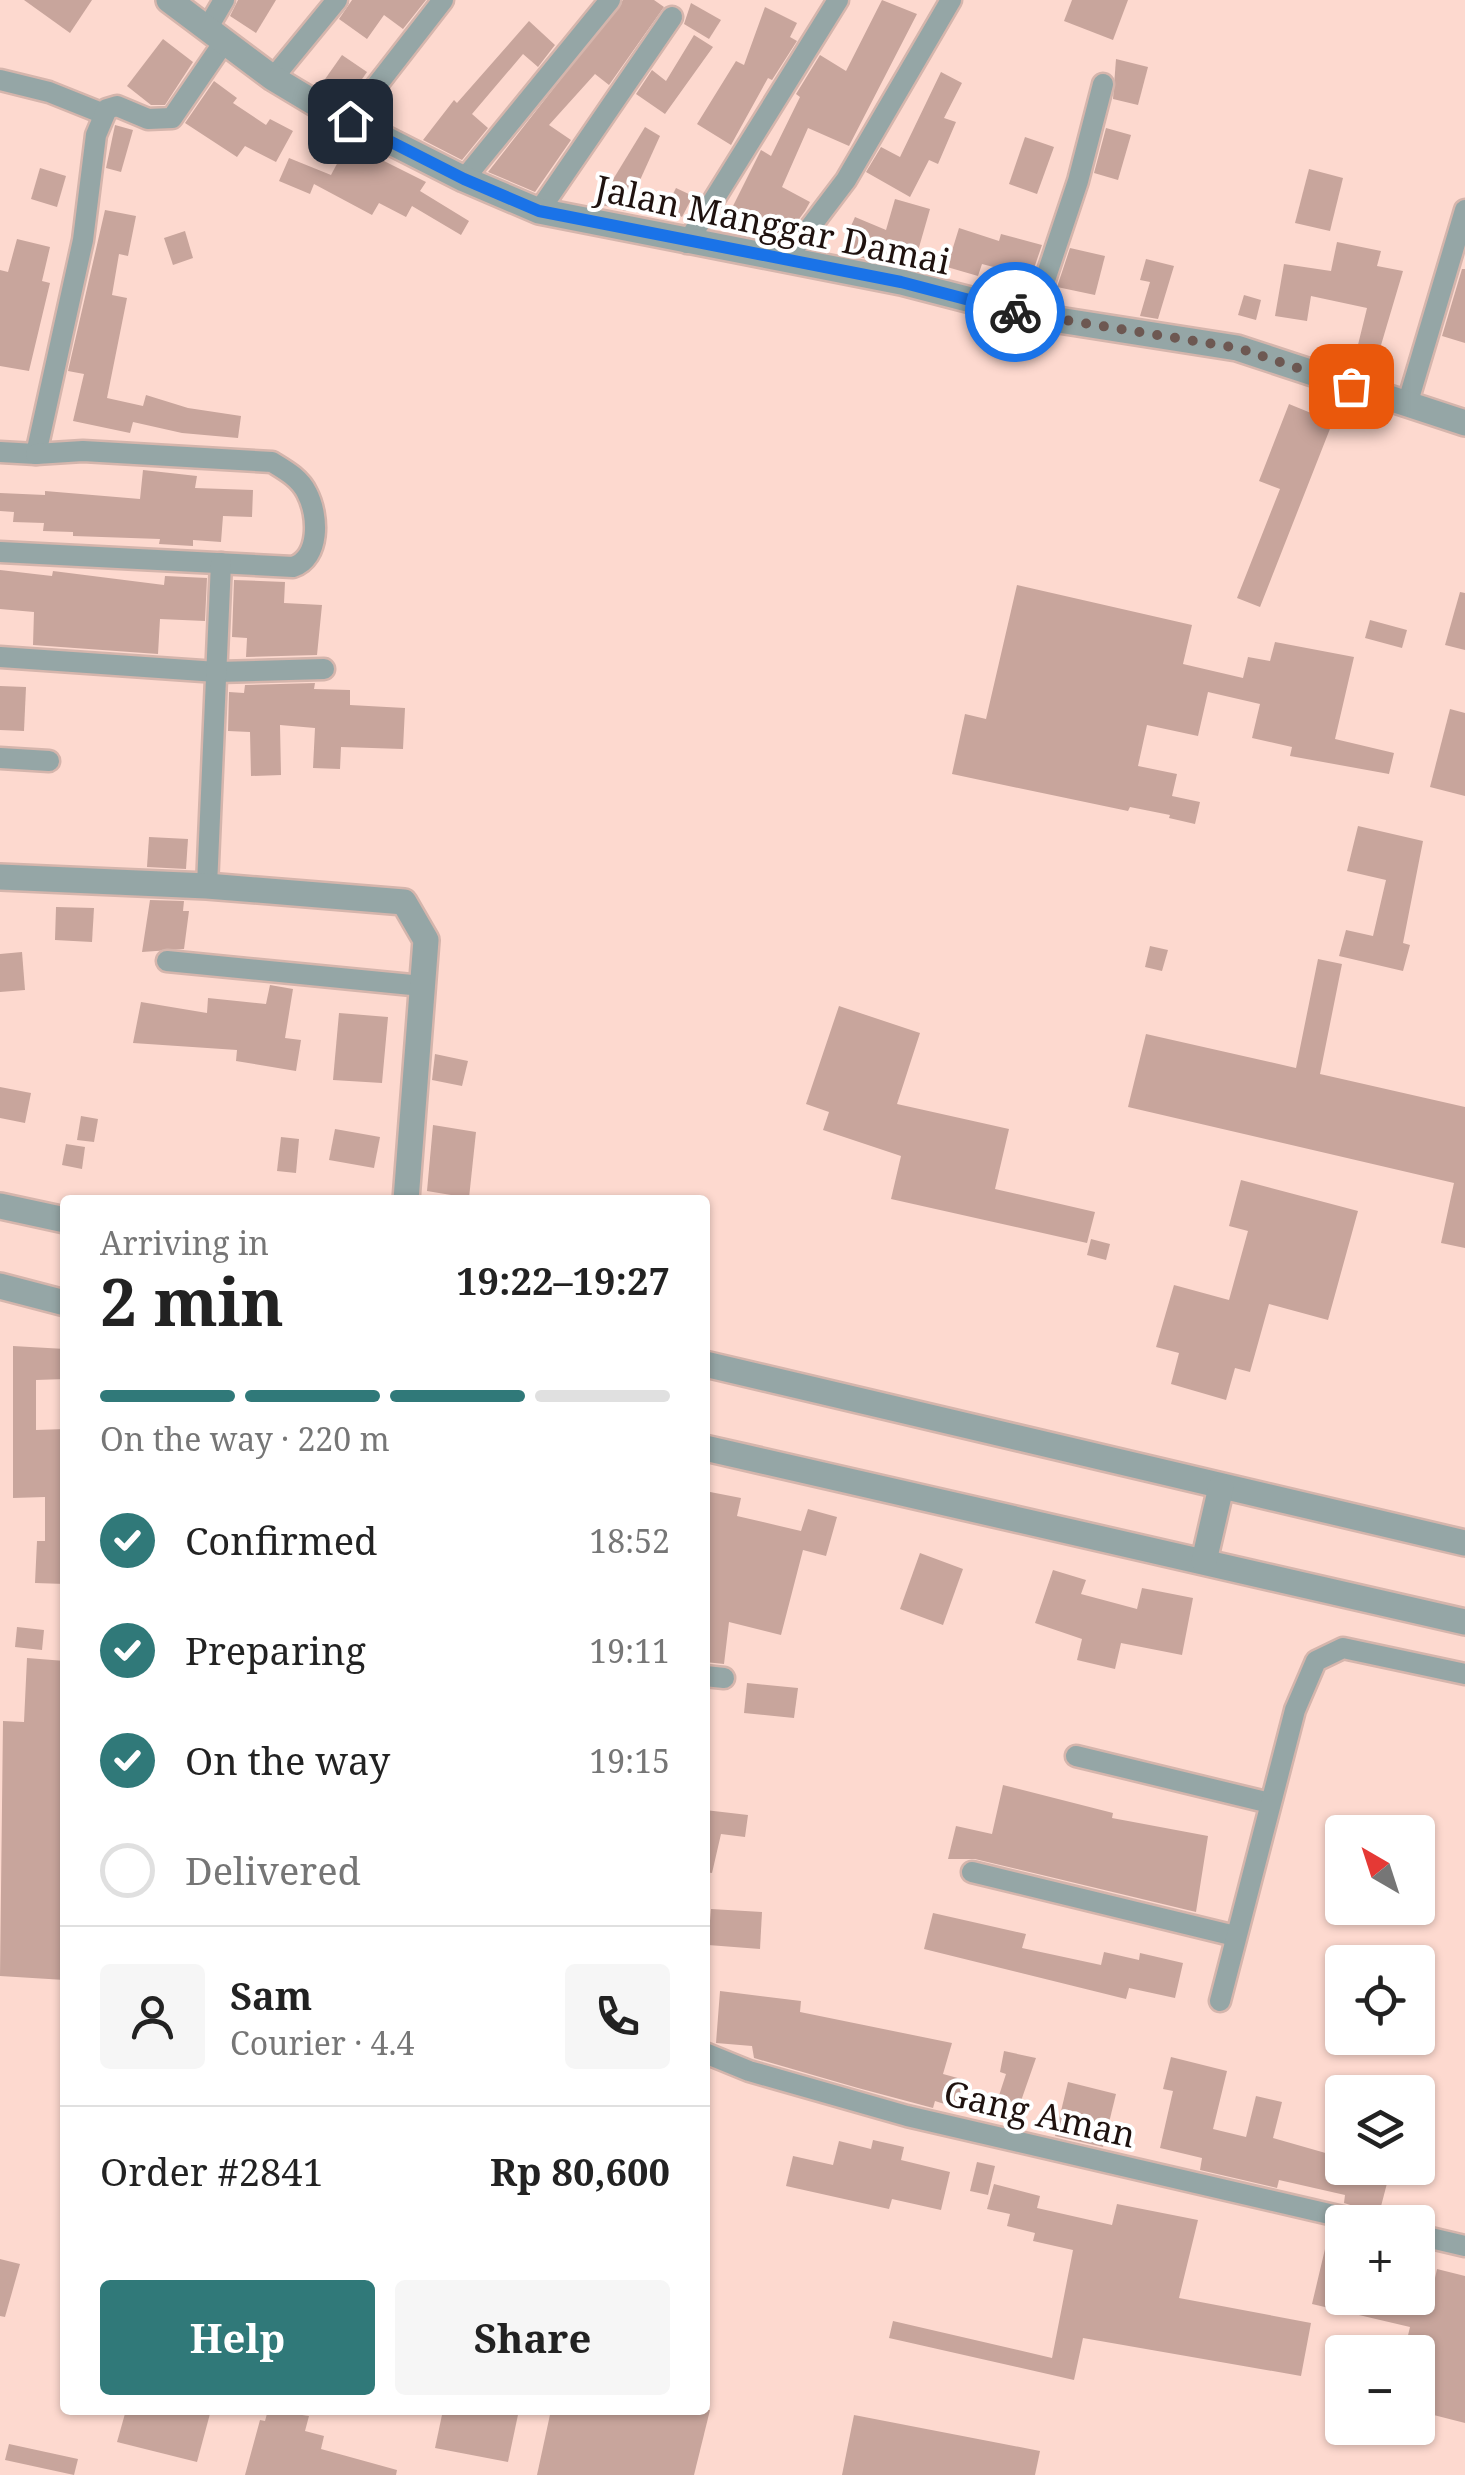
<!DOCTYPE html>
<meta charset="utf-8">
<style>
:root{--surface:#fff;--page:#f6f6f6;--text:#222;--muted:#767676;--line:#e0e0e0;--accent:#307979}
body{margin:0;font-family:"Noto Serif",serif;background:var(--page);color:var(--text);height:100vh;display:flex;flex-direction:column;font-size:38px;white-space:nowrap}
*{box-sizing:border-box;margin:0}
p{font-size:32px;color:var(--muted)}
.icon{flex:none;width:55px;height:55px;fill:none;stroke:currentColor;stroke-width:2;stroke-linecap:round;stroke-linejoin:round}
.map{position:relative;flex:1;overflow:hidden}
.drawer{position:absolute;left:60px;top:1195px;width:650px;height:1220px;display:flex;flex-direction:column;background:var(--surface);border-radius:10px;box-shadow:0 2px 8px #0004}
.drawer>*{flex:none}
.needle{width:65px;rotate:321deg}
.buttons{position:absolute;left:1325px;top:1815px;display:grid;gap:20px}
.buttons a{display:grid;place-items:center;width:110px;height:110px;border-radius:10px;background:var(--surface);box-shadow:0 2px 8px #0004;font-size:50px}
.pin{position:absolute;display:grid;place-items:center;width:85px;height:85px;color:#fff;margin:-42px;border-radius:20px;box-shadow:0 5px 15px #0006}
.courier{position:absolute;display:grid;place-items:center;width:100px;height:100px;margin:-50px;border:8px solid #1a73e8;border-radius:50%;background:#fff;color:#222;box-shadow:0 2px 12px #0007}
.head em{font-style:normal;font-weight:700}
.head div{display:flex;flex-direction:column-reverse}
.head{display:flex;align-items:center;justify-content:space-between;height:170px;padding:0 40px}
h1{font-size:65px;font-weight:700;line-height:75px}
.bar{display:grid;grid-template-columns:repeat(4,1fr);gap:15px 10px;align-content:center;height:120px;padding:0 40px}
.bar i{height:12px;border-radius:8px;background:var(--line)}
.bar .selected{background:var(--accent)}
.bar p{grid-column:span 4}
.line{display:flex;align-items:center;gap:25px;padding:0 40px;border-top:2px solid var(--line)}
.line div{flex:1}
.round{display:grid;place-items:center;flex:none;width:105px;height:105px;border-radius:10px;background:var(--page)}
ol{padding:0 40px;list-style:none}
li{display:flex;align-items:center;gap:30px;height:110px}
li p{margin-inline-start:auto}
li .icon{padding:10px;border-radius:50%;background:var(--accent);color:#fff;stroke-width:4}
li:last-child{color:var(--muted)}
li i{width:55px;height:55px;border:5px solid var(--line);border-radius:50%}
.primary-button{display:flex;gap:20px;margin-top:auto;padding:20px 40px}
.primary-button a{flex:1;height:115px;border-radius:10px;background:var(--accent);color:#fff;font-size:40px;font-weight:700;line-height:115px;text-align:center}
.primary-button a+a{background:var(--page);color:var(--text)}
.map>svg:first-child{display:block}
</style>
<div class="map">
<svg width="1465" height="2475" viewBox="0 0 1465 2475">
<rect width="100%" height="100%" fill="#fdd9cf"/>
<g fill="#c8a59c">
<path d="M 24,0 L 92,0 L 70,33 Z"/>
<path d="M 238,0 L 276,0 L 256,33 L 230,16 Z"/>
<path d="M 352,0 L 426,0 L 403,29 L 384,15 L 367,39 L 339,19 Z"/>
<path d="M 623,0 L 654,0 L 664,7 L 609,85 L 595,74 L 549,125 L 571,140 L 535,192 L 488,172 Z"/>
<path d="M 882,0 L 917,14 L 849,146 L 808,128 L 782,187 L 810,202 L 805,211 L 782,242 L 746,222 L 740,234 L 721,230 L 761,150 L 771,156 L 800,97 L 796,94 L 820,55 L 846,71 Z"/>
<path d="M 1072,0 L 1128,0 L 1113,40 L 1064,21 Z"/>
<path d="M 691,3 L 721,20 L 709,39 L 684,24 Z"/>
<path d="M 765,7 L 797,23 L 790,37 L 797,41 L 772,80 L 768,78 L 731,145 L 697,124 L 736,61 L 744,65 Z"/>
<path d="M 529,21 L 555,45 L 538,67 L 523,54 L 472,114 L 488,128 L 462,160 L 423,140 L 454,100 L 457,103 Z"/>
<path d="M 694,35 L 713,47 L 665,114 L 636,94 L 652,70 L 666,81 Z"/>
<path d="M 163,39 L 193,62 L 165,105 L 151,105 L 127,86 Z"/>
<path d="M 342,55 L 367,72 L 348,99 L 323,82 Z"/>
<path d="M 1116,59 L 1148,67 L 1138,105 L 1113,99 Z"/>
<path d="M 941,72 L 962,83 L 944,118 L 956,122 L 938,164 L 929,160 L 910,197 L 866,172 L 881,147 L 900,157 Z"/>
<path d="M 214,81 L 237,98 L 233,103 L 266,125 L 270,119 L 293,131 L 276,162 L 245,146 L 237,157 L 185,123 Z"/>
<path d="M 115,125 L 133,130 L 121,172 L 106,168 Z"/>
<path d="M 645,127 L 660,136 L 626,211 L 598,204 Z"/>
<path d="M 1106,128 L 1131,135 L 1118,180 L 1094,173 Z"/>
<path d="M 1025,137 L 1054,147 L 1037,194 L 1009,184 Z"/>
<path d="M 348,143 L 426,182 L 420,191 L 469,221 L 461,235 L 412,206 L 406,217 L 379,203 L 372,215 L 314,184 L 310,194 L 279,181 L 289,158 L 331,175 Z"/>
<path d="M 40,168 L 66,176 L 57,207 L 31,199 Z"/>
<path d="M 1309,169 L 1343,178 L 1330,231 L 1295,223 Z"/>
<path d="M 676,188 L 693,196 L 682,217 L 666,208 Z"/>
<path d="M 895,199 L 930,209 L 914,265 L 871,252 L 868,259 L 839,253 L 855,217 L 886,230 Z"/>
<path d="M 105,210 L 136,216 L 128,256 L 119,254 L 112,295 L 127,298 L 107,398 L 143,406 L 146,395 L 188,408 L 241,416 L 238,438 L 182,433 L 133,422 L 130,433 L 73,421 L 84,374 L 68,371 Z"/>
<path d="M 959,228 L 999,241 L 1001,234 L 1042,245 L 1031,277 L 982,264 L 978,276 L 947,267 Z"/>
<path d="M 185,231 L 193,258 L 173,265 L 164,238 Z"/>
<path d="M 17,239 L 50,247 L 42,281 L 50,283 L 29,371 L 0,366 L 0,270 L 8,272 Z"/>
<path d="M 1337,242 L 1381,251 L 1377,266 L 1403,271 L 1376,362 L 1355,357 L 1367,308 L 1311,296 L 1307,321 L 1275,316 L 1284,264 L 1331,271 Z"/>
<path d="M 1070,248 L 1105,256 L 1095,295 L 1057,287 Z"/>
<path d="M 1146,259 L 1174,266 L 1158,319 L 1140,316 L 1150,282 L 1140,280 Z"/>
<path d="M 1462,269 L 1465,269 L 1465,343 L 1442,336 Z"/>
<path d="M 1244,295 L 1261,300 L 1256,320 L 1238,315 Z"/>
<path d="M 1315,403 L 1337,411 L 1260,607 L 1237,598 L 1280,489 L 1259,481 L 1289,404 L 1311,413 Z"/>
<path d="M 143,470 L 197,476 L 195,488 L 253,490 L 252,517 L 223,516 L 221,542 L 193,540 L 193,546 L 159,544 L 160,539 L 73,536 L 73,532 L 43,531 L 44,523 L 13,522 L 14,512 L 0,511 L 0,493 L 45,495 L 45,491 L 140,499 Z"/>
<path d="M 0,570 L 52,576 L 53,571 L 164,585 L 165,576 L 207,578 L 205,621 L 160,619 L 158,654 L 33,645 L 34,612 L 0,609 Z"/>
<path d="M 234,580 L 285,582 L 284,603 L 322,605 L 317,655 L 246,657 L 247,638 L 232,637 Z"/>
<path d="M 1017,585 L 1192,625 L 1183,664 L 1243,678 L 1248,657 L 1270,661 L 1275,642 L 1354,657 L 1335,739 L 1394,753 L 1389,774 L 1290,756 L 1292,747 L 1252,738 L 1260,704 L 1208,692 L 1198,736 L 1147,725 L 1138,766 L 1177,774 L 1172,796 L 1200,802 L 1195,824 L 1169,818 L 1170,815 L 1130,807 L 1128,811 L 952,774 L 965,714 L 986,719 Z"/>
<path d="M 1460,592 L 1465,593 L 1465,650 L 1445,645 Z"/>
<path d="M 1370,620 L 1407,630 L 1402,648 L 1365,638 Z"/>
<path d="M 315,683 L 314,689 L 350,690 L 350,705 L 405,708 L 403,749 L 341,747 L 340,769 L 313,768 L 315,728 L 280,725 L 281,775 L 251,776 L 250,732 L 228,731 L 229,692 L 244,693 L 245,685 Z"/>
<path d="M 0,686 L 26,687 L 24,731 L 0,730 Z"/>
<path d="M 1450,709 L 1465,713 L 1465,796 L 1430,787 Z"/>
<path d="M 1358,826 L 1423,841 L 1403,943 L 1410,945 L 1403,971 L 1339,956 L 1346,930 L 1373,936 L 1386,880 L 1347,871 Z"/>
<path d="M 149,837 L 188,839 L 186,869 L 147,867 Z"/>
<path d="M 150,900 L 184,901 L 183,911 L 189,911 L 184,949 L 142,952 Z"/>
<path d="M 56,907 L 94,908 L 92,942 L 55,940 Z"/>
<path d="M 1150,946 L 1168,950 L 1162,971 L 1145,967 Z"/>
<path d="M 22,952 L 25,990 L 0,992 L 0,954 Z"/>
<path d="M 1318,959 L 1342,964 L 1320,1074 L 1465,1107 L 1465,1248 L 1441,1243 L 1454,1183 L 1128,1107 L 1146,1034 L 1296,1068 Z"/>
<path d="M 270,985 L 293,989 L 285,1038 L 301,1040 L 296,1071 L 236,1061 L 237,1050 L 133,1043 L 141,1002 L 207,1013 L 208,998 L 266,1004 Z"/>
<path d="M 839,1006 L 920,1033 L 897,1104 L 1009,1129 L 995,1189 L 1095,1212 L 1087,1243 L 891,1199 L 901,1156 L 823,1130 L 829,1112 L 806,1104 Z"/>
<path d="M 339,1013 L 388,1017 L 382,1083 L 333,1080 Z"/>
<path d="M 435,1054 L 468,1061 L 462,1086 L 432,1080 Z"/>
<path d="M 0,1087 L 31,1093 L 25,1123 L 0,1118 Z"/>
<path d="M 81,1116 L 98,1119 L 94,1142 L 77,1140 Z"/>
<path d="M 433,1125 L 476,1132 L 469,1198 L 427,1191 Z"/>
<path d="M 335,1129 L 380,1137 L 374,1168 L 329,1160 Z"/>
<path d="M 281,1137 L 299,1139 L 296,1173 L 277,1171 Z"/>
<path d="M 66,1144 L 85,1147 L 82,1169 L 62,1165 Z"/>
<path d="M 1241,1180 L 1358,1211 L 1328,1320 L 1269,1304 L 1250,1372 L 1235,1368 L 1226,1400 L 1171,1384 L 1179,1353 L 1156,1347 L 1174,1285 L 1229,1300 L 1248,1231 L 1229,1226 Z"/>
<path d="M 1091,1239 L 1110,1244 L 1106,1260 L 1087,1255 Z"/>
<path d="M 13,1346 L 65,1349 L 65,1379 L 36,1380 L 36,1430 L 65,1429 L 65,1584 L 35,1583 L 37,1541 L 45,1541 L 45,1497 L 13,1498 Z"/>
<path d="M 705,1491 L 741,1498 L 737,1516 L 801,1531 L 808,1509 L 837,1517 L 826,1556 L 803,1550 L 781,1635 L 729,1622 L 724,1664 L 705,1662 L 710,1605 L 705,1604 Z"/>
<path d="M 920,1553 L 963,1569 L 943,1625 L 900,1609 Z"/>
<path d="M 1053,1570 L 1086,1580 L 1081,1594 L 1137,1609 L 1142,1588 L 1193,1598 L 1182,1655 L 1121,1643 L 1115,1669 L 1077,1660 L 1082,1639 L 1035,1623 Z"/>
<path d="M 17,1627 L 44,1630 L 42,1650 L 15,1647 Z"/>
<path d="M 27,1658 L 65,1661 L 65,1980 L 0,1976 L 3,1721 L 24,1722 Z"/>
<path d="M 747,1683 L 798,1688 L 794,1718 L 744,1713 Z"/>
<path d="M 1003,1785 L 1113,1813 L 1112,1818 L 1208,1836 L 1196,1912 L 975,1859 L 948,1859 L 956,1826 L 992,1834 Z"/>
<path d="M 705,1810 L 748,1815 L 745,1837 L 721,1834 L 712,1873 L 705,1872 Z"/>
<path d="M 711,1909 L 762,1912 L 760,1949 L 708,1945 Z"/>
<path d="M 933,1913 L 1026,1934 L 1022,1948 L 1101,1965 L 1104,1952 L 1139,1960 L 1140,1953 L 1183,1963 L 1175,1998 L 1129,1988 L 1126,1999 L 924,1949 Z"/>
<path d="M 720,1991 L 801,2001 L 800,2012 L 952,2043 L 943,2074 L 965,2080 L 957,2108 L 935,2101 L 933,2108 L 858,2088 L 754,2058 L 752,2046 L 716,2043 Z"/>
<path d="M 1004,2051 L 1036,2058 L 1014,2121 L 993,2114 L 1006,2074 L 1000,2072 Z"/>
<path d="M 1171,2057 L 1227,2071 L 1213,2129 L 1246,2137 L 1256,2096 L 1282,2102 L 1273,2138 L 1336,2156 L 1334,2168 L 1391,2168 L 1379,2214 L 1344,2203 L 1345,2195 L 1279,2180 L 1277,2188 L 1200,2170 L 1202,2158 L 1160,2148 L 1173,2091 L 1163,2089 Z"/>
<path d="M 1068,2082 L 1116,2094 L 1103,2147 L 1055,2136 Z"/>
<path d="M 873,2140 L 904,2147 L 901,2160 L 950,2172 L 941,2210 L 892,2199 L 889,2209 L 786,2186 L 793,2156 L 833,2165 L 839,2141 L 871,2149 Z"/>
<path d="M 977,2162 L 995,2166 L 988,2195 L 970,2191 Z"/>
<path d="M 994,2184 L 1040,2196 L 1037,2208 L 1112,2225 L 1117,2204 L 1198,2220 L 1179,2298 L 1311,2323 L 1301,2376 L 1083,2338 L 1074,2380 L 889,2338 L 893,2321 L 1052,2358 L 1073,2250 L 1033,2241 L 1035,2233 L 1007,2226 L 1010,2214 L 987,2209 Z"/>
<path d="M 1325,2249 L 1342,2253 L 1342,2298 L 1418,2298 L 1418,2274 L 1435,2278 L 1437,2269 L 1465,2276 L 1465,2423 L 1418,2411 L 1418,2352 L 1404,2352 L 1410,2327 L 1312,2304 Z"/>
<path d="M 0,2259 L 20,2264 L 5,2317 L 0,2316 Z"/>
<path d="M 126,2410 L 211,2410 L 197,2462 L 117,2442 Z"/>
<path d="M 268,2410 L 309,2416 L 305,2431 L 324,2436 L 321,2449 L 397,2470 L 396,2475 L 245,2475 L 260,2420 L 265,2421 Z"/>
<path d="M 443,2410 L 519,2410 L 508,2462 L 435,2448 Z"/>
<path d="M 551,2410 L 710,2410 L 694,2475 L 537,2475 Z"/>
<path d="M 854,2415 L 1040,2451 L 1035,2475 L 842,2475 Z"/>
<path d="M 9,2444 L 78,2459 L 74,2475 L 5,2460 Z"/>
</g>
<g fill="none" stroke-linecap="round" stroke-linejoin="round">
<g stroke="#d5b5ac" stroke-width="25">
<g id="minor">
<path d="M 207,29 L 224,0"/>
<path d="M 273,78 L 337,0"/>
<path d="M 0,80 L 49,92 L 104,114"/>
<path d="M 349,121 L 443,0"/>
<path d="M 464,179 L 610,0"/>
<path d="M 539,211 L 672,17"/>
<path d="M 687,243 L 838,0"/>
<path d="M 786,259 L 846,180 L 951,0"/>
<path d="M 1033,316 L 1078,181 L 1103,84"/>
<path d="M 1407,405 L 1465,210"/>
<path d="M 0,452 L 36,454 L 83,240 L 96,135 L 107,109 L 117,106 L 148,119 L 172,118 L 224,42"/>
<path d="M 0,552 L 293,567 C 320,558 319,516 307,493 C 300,478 285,470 272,462 L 83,451 L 36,454"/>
<path d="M 0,657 L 217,672 L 324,669"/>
<path d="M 0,758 L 49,761"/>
<path d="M 207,886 L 221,563"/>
<path d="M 167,961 L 422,986"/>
<path d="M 705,1676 L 724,1678"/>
<path d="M 1076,1756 L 1270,1803"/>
<path d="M 972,1872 L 1235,1936"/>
<path d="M 1220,2001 L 1295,1710 L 1316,1661 L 1343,1648 L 1465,1674"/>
<path d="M 705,2053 L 749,2071 L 907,2116 L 1364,2222"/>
<path d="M 1418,2235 L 1465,2246"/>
</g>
</g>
<g stroke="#d5b5ac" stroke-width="30">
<g id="tertiary">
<path d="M 169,0 L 273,78 L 318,105 L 464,179 L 539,211 L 901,282 L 1033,316 L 1237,348 L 1465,423"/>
<path d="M 0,877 L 207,886 L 404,902 L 426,940 L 406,1200"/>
<path d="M 0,1206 L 65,1220"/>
<path d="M 0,1286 L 65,1303"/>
<path d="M 705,1364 L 1465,1543"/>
<path d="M 705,1448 L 1465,1622"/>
<path d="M 1204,1561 L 1221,1487"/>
</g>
</g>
<use href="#minor" stroke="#95a6a6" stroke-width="20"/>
<use href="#tertiary" stroke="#95a6a6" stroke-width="25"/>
</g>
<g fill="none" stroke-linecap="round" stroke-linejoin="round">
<path stroke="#6d5852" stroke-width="10" stroke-dasharray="0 18" d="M 1015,312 L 1238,348 L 1351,386"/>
<path stroke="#1a73e8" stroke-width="12" d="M 350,121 L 464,179 L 539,211 L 901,282 L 1015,312"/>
</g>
<g text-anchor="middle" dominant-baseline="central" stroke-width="8" stroke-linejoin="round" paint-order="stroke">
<g font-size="35" fill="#1f120f" stroke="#fff">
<text transform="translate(773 224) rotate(12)">Jalan Manggar Damai</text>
<text transform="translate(1040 2113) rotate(13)">Gang Aman</text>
</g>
</g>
</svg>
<div class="buttons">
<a><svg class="needle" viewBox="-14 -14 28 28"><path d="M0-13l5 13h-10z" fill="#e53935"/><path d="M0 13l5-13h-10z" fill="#767676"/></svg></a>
<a><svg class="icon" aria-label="locate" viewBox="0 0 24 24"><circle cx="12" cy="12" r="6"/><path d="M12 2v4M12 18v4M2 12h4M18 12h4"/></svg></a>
<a><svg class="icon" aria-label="layers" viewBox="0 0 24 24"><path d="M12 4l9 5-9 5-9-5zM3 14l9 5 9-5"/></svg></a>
<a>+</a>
<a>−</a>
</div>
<div class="pin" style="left:1351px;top:386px;background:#ea580c"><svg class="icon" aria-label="bag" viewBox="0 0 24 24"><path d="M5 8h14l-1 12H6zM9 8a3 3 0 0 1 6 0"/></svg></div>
<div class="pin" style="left:350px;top:121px;background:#1f2937"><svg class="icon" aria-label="home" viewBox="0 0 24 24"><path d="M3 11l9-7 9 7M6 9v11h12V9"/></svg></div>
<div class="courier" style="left:1015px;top:312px"><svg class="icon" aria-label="bike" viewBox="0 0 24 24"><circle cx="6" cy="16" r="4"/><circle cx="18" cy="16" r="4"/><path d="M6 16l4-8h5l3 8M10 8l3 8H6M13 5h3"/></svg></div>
<section class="drawer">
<div class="head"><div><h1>2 min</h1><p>Arriving in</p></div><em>19:22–19:27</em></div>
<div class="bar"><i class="selected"></i><i class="selected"></i><i class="selected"></i><i></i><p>On the way · 220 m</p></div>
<ol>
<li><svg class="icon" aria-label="check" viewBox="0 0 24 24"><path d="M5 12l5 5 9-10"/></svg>Confirmed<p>18:52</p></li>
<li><svg class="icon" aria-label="check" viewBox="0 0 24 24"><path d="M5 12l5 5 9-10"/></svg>Preparing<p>19:11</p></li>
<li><svg class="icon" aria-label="check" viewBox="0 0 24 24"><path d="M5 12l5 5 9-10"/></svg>On the way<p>19:15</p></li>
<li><i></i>Delivered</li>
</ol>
<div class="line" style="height:180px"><a class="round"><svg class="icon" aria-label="person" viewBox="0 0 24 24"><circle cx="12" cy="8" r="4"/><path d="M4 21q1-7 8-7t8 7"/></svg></a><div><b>Sam</b><p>Courier · 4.4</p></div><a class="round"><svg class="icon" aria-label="phone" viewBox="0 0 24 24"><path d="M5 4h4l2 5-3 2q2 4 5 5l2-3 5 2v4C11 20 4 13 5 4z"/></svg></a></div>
<div class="line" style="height:130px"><div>Order #2841</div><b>Rp 80,600</b></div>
<div class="primary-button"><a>Help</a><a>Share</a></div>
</section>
</div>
